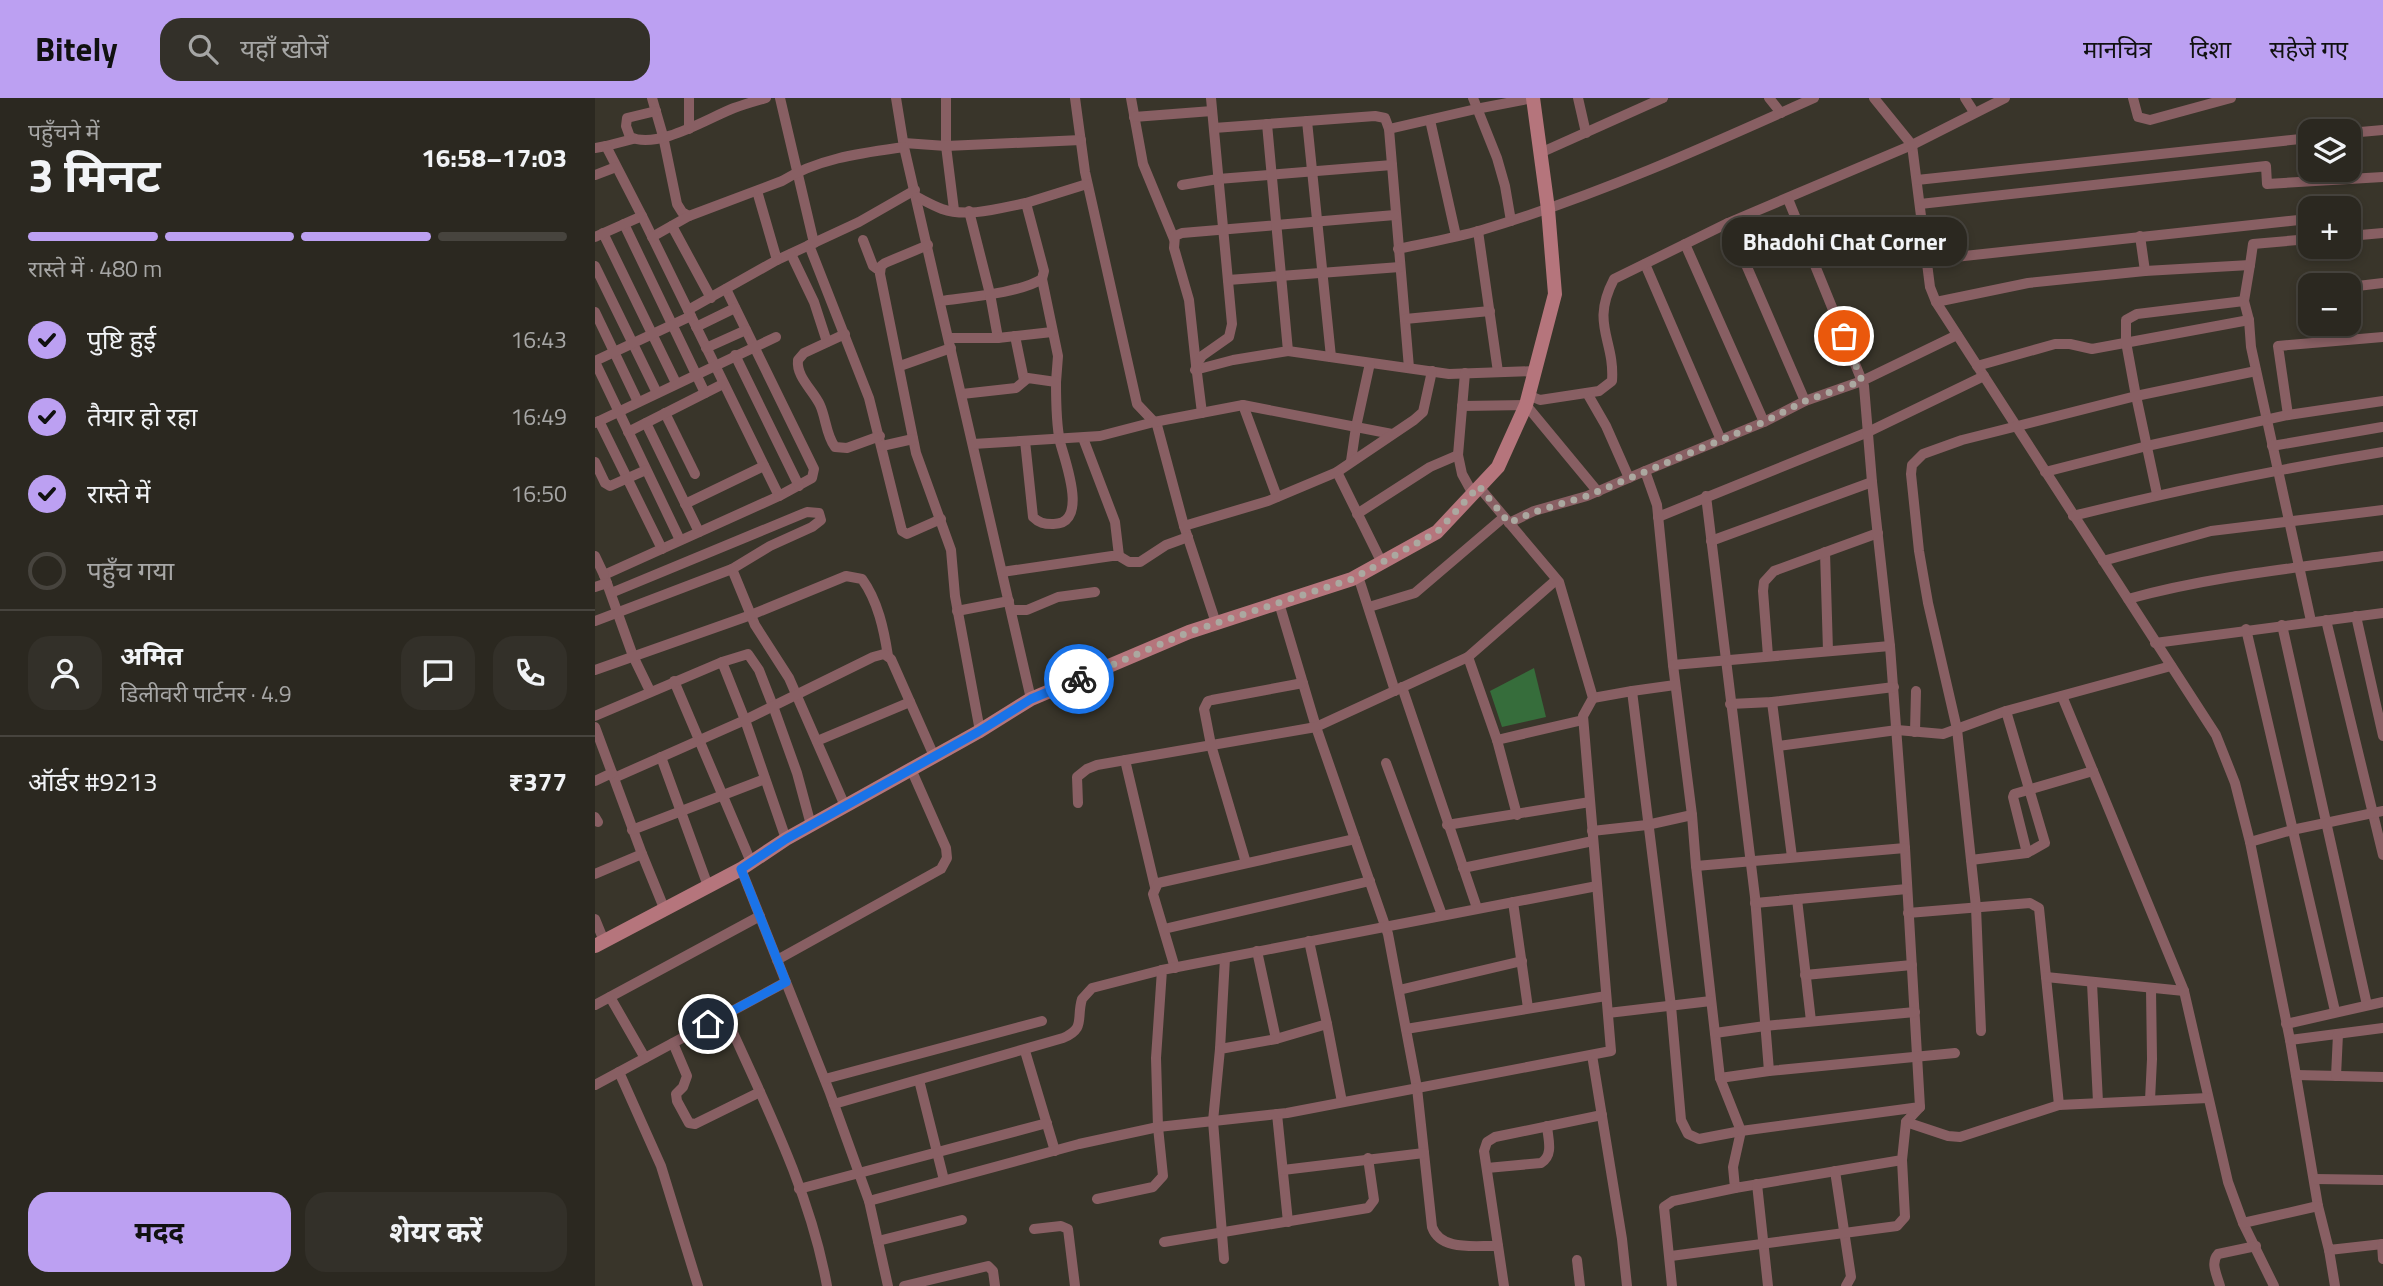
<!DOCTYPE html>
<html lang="hi">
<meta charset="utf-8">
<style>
:root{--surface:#2b2820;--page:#333029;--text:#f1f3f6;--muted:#a6a6a5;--line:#47443e;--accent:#bca0f2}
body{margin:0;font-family:"Titillium Web","Noto Sans Devanagari",sans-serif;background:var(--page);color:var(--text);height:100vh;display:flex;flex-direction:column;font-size:26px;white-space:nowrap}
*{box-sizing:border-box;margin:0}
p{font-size:23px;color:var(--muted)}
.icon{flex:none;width:38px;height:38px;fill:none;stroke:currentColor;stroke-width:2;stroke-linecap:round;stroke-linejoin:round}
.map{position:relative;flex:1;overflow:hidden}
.side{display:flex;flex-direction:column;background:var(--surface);width:595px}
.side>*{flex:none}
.controls{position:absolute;left:1703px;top:21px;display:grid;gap:14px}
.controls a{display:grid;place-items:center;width:63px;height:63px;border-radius:14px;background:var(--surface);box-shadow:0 4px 10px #0003,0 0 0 2px var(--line);font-size:35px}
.pin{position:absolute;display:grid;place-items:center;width:60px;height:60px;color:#fff;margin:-30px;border:4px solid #fff;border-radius:50%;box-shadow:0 2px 7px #0007}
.courier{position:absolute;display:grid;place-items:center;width:70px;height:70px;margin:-35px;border:5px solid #1a73e8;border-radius:50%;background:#fff;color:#222;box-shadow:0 2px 9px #0007}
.bubble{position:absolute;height:49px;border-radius:21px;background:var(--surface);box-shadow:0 4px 10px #0003,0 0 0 2px var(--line);font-size:23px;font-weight:700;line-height:49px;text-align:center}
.overview em{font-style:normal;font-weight:700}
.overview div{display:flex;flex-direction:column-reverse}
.overview{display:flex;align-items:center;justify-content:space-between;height:119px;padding:0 28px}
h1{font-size:46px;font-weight:700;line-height:52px}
.bar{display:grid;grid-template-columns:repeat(4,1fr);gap:10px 7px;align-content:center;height:84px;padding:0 28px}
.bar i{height:9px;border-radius:5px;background:var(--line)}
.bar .current{background:var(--accent)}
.bar p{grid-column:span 4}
.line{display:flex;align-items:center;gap:18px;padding:0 28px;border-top:2px solid var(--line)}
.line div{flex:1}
.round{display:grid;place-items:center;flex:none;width:74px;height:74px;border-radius:21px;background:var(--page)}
ol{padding:0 28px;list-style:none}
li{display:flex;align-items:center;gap:21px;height:77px}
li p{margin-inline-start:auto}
li .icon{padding:7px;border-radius:50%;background:var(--accent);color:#111;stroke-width:4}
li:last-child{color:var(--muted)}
li i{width:38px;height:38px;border:4px solid var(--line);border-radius:50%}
.primary-button{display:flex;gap:14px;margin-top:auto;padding:14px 28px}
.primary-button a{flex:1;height:80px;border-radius:21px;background:var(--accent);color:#111;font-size:28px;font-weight:700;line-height:80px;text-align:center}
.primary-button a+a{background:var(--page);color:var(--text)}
header{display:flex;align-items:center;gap:42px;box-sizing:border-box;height:98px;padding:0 35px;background:var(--accent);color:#111}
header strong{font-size:33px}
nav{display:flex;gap:38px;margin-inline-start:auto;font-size:24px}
.search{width:490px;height:63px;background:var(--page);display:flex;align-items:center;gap:18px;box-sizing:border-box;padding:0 24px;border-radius:21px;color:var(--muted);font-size:26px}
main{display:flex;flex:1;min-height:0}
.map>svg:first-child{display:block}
</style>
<header>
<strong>Bitely</strong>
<div class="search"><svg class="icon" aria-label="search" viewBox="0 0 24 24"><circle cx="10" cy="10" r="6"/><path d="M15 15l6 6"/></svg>यहाँ खोजें</div>
<nav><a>मानचित्र</a><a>दिशा</a><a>सहेजे गए</a></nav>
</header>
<main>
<section class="side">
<div class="overview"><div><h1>3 मिनट</h1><p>पहुँचने में</p></div><em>16:58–17:03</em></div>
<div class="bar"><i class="current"></i><i class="current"></i><i class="current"></i><i></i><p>रास्ते में · 480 m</p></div>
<ol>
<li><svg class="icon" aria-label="check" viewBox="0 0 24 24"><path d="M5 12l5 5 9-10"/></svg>पुष्टि हुई<p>16:43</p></li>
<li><svg class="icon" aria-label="check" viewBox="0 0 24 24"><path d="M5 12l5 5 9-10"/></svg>तैयार हो रहा<p>16:49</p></li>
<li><svg class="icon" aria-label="check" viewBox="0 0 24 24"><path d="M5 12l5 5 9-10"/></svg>रास्ते में<p>16:50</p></li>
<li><i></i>पहुँच गया</li>
</ol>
<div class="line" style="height:126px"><a class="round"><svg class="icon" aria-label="person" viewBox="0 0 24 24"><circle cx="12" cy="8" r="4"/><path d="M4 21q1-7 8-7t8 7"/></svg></a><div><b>अमित</b><p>डिलीवरी पार्टनर · 4.9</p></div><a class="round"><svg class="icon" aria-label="chat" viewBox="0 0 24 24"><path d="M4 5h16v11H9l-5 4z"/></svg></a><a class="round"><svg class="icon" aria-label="phone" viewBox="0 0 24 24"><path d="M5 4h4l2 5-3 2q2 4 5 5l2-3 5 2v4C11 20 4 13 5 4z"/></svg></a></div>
<div class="line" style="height:91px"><div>ऑर्डर #9213</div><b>₹377</b></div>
<div class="primary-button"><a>मदद</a><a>शेयर करें</a></div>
</section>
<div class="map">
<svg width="1788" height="1188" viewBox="0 0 1788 1188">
<rect width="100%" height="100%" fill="#39352a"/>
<path fill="#366d3b" d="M 939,570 L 951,619 L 907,629 L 895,593 Z"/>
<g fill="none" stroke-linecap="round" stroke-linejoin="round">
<g stroke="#885f63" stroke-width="10">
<path d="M 57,0 L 68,38 L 82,106 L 87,114 L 94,118"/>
<path d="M 185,0 L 219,145"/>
<path d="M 301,0 L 309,49 L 436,601"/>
<path d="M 351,0 L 351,48 L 359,112"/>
<path d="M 480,0 L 490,74 L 542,306 L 562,327 L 589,428 L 621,525"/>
<path d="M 536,0 L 548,66 L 579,141"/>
<path d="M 878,0 L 902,60 L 910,88 L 916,123"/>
<path d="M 983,0 L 991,35"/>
<path d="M 1174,0 L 1186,15"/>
<path d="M 1279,0 L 1317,47 L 1335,189 L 1341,204 L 1621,637 L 1640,685 L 1655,744 L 1695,942 L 1723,1108 L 1734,1152 L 1788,1146"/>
<path d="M 1370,0 L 1379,14"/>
<path d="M 1538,0 L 1543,19 L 1555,22 L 1636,0"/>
<path d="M 61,13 L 32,20 L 31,28 L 35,39 C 63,52 113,20 139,10 C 150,6 161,3 171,0"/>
<path d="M 539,19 L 617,13"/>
<path d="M 835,22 L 861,138"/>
<path d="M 712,23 L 736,259"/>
<path d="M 619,30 L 780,18 L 790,20 L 794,31 L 814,270"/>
<path d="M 94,31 L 94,0"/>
<path d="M 794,31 L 881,11 L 938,0"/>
<path d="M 1754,35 L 1788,32"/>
<path d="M 309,45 L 351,48 L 486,42"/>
<path d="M 11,48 L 38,41"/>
<path d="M 0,50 L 11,48 L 47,118"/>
<path d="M 945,55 L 1068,0"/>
<path d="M 0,77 L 21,69"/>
<path d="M 1322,82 L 1715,40"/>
<path d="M 587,87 L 623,81 L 797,67"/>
<path d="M 162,93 L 182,162 L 264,124 L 320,92"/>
<path d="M 322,99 C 330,103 339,108 347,111 C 373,120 405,110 431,105 L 449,173 L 447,181 C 425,195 373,199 346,203"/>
<path d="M 431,105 L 492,86"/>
<path d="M 1325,106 L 1671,68 L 1672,86 L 1788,79"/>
<path d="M 374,113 L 395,196 L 403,240"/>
<path d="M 1133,125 L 1210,303"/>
<path d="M 29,126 L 110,295"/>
<path d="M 77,128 L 116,200"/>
<path d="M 883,133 L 903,274"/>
<path d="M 8,135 L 81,285"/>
<path d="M 1545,138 L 1550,173"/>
<path d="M 1754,138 L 1788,135"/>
<path d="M 0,139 L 47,118 L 184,398 L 9,477 L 38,558 L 55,593"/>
<path d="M 57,139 L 94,118 L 187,83 C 224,60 267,55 309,49"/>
<path d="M 268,142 L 278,168 L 285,173"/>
<path d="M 1090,146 L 1169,324"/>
<path d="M 214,147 L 274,300 L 307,433 L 312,436 L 346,421"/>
<path d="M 333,147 L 290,165 L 286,168 L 285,176 L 321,355 L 356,452 L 360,498 L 385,633"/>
<path d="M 803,151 C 831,145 859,140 887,132 C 1001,98 1110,49 1219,0"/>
<path d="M 196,156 L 219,204 L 232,244"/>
<path d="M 1332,162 L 1713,121"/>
<path d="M 1050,166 L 1126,342"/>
<path d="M 0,168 L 62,295"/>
<path d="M 447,181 L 463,258 L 461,284"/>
<path d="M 633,182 L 805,169"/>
<path d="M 1754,189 L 1788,185"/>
<path d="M 131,191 L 219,371 L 217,380 L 184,398"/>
<path d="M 1341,204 L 1433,185 L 1550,173 L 1655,167 L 1658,146 L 1715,141"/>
<path d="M 93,212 L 182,162"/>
<path d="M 0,214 L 43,304"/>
<path d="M 810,221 L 895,213"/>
<path d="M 1654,222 L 1656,249 L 1716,523"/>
<path d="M 101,229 L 140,210"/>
<path d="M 250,236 L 209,255 L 203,262 C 201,279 218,292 225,307 C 231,320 231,337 240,349 L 252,350 L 285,338"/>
<path d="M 420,238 L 429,282"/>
<path d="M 354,240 L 403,240 L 457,234"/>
<path d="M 111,250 L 151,232"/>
<path d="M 693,253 L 854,276 L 940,273"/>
<path d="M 140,257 L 204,388"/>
<path d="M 0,263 L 96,218"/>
<path d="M 0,264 L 85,442"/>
<path d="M 601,267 L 594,202 L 579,150 L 580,138 L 587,135 L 800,117"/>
<path d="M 305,268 L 356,250"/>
<path d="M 1382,268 L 1460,246 L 1475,246 L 1497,251 L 1654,222 L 1649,203 L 1655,167"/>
<path d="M 600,272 L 638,262 L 693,253 L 672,26"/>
<path d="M 870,275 L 863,357 L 867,376 L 878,396"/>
<path d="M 992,295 L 1011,328 L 1034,380"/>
<path d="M 367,296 L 421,290 L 433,280 L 461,284 C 461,303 461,325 465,344 C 470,363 495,428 457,426 C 449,426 444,425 438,419 L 430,343"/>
<path d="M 933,297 L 945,302 L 1004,293 L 1017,283 C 1020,241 995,227 1019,181 L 1133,125 L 1317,47 L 1410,0"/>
<path d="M 648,307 L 682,399"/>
<path d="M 867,308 L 931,307 L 1003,394"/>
<path d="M 70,315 L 100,376"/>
<path d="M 607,315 L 601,267 L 607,258 L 634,239 L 637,226 L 616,0"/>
<path d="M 1693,317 L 1683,248 L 1788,239"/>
<path d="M 4,323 L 67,451"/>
<path d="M 0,325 L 181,239"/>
<path d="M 51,325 L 104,434"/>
<path d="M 33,334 L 128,286"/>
<path d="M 488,340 L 520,424 L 524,458"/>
<path d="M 378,346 L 505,338 L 559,324 L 648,307 L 797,336"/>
<path d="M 287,348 L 318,341"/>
<path d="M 1677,348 L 1787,329"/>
<path d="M 756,363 L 761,329 L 775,265"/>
<path d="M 0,364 L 10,385 L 15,388 L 51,372"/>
<path d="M 1050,373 L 1169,324 L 1210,303 L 1267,283 L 1362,237"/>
<path d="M 742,374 L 787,465"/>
<path d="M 1450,374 L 1552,348 L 1693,317 L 1788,303"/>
<path d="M 1562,396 L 1540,293 L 1531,244 L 1531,222 L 1542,216 L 1649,203"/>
<path d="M 1111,398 L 1160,799 L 1174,973 L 1125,980"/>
<path d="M 90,406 L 169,368"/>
<path d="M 762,416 L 835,369 L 863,357"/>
<path d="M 1478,418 C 1581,392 1684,371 1788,354"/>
<path d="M 1063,419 L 1273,334 L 1389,278"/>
<path d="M 914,425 L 939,413 L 992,398 L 1050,373 L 1062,407 L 1078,567 L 1097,717 L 1101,768 L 1125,980 L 1146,1033 L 1138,1069 L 1140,1090 L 1307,1062 L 1311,1024 L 1325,1009"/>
<path d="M 589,428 L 673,403 L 742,374 L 819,322 L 828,314 L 837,273"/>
<path d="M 1116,443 L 1277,384"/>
<path d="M 1230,454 L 1233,553"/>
<path d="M 0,458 L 9,477"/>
<path d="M 1508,463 L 1616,433 L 1788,412"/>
<path d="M 407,474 L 517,458 L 524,458 L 534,464 L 545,464 L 571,447 L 593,439"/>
<path d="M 763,478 L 800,593"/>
<path d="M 0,489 L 12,485"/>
<path d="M 16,495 L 212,414 L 224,415 L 226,422 L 217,429 L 175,448 L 137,471"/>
<path d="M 1533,501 C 1616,478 1702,470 1788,458"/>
<path d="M 684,505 L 721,629 L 793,836 L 822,990 L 837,1129 C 846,1154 881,1147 903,1148"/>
<path d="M 774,509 L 820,495 L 909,419"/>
<path d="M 416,512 L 432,512 L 463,499 L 500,494"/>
<path d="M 362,513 L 414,503"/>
<path d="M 1761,518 L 1788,638"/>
<path d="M 1731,522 L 1788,757"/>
<path d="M 0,523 L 137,471 L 160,527 L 194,580 L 250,708"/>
<path d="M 1687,527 L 1772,907"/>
<path d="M 1651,531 L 1740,913"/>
<path d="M 1560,545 L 1788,515"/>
<path d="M 1173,558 L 1168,493 L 1169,484 L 1179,473 L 1283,435"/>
<path d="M 873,559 L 902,642 L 988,622"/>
<path d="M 127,564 L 153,556 L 164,572 L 178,608 L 202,675 L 216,727"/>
<path d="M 1078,567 L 1295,548"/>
<path d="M 0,572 L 156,517 L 251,478 L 267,481 C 283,503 289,532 293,558"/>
<path d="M 79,583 L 156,764"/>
<path d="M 807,589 L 882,810"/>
<path d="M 1037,593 L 1080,587"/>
<path d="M 1467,598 L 1589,893 L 1633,1084 L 1648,1125 L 1679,1188"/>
<path d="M 998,600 L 1037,593 L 1076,908 L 1086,1022 L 1093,1036 L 1104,1041 L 1146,1033 L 1325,1009 L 1310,750 L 1295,548 L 1277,384 L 1269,288 L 1193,101"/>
<path d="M 1177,604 L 1197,759"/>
<path d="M 1135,606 L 1177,604 L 1299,589"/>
<path d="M 0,618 L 127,564 L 150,622 L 19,680"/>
<path d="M 0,629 L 47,756 L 69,810"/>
<path d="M 1320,634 L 1321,593"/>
<path d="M 902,642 L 922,717"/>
<path d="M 222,643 L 315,604"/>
<path d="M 1183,648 L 1302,632 L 1348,636 L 1411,613 L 1576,568"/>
<path d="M 66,659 L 113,788"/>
<path d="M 530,662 L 560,789"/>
<path d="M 791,665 L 847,817"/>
<path d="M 0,683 L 17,675"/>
<path d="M 483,705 L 482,679 L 492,671 L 502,667 L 721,629 L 873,559 L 961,482"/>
<path d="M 0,719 L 3,724"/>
<path d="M 852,727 L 995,704"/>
<path d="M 37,732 L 170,681"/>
<path d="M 997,733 L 1052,727 L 1097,717"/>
<path d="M 191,741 L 150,622 L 278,559 L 289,556 L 296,561 L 339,658"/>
<path d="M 1655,744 L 1697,732 L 1788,713"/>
<path d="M 1432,755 L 1418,699 L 1419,696 L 1498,673"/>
<path d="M 1376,762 L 1432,755 L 1450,745 L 1411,613"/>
<path d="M 651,765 L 616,647 L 609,611 L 613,603 L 617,602 L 708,585"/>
<path d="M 1101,768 L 1310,750"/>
<path d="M 868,770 L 998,743"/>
<path d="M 146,771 L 235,995 L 274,1103 L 293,1188"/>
<path d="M 0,776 L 47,756"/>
<path d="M 1202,801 L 1216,923"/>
<path d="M 918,804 L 933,910"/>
<path d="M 1160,805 L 1312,791"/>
<path d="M 1313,815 L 1435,805 L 1444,810 L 1464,1007"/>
<path d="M 0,821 L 9,843"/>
<path d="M 569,831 L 775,783"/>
<path d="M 662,853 L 681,941"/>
<path d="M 182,862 L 346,771 L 352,760 L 351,750 L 316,671"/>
<path d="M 580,870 L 558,796 L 563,785 L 760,741"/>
<path d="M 1210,877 L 1317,867"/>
<path d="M 1451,879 L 1589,893"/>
<path d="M 1497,885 L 1503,1004"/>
<path d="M 804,892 L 927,863"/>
<path d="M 15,899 L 50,960"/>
<path d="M 0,907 L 165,818"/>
<path d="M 1013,915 L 1116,903"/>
<path d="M 130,917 C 169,1004 215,1093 232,1188"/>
<path d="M 732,926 L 747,1004"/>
<path d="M 1691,926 L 1788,904"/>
<path d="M 811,931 L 1011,898"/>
<path d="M 1386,933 L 1381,809 L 1362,631 L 1333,505 L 1324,453 L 1316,376 L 1317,367 L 1328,356 L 1367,342 L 1541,298 L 1661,273"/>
<path d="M 1120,935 L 1170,928 L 1320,914"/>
<path d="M 1695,942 L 1788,930"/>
<path d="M 78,945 L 92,978 L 88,989 L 81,996 L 82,1003 L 94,1025 L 100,1026 L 165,994"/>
<path d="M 625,951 L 630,860"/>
<path d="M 430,953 L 460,1053"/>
<path d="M 997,957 L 1027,1141 L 1032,1188"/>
<path d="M 1174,973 L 1360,955"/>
<path d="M 24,974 L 66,1068 L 103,1188"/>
<path d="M 1701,977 L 1788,979"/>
<path d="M 1741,978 L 1743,936"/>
<path d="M 230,981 L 447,923"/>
<path d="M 324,982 L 349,1082"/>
<path d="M 0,987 L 191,884"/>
<path d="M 1555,1002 L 1557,961 L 1556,891"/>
<path d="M 239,1006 L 468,940 C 491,930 481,921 487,901 L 497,890 L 567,872"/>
<path d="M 682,1016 L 693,1124"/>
<path d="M 1311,1024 L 1353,1038 L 1365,1039 L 1464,1007 L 1613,1000"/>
<path d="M 892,1070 L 946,1065 C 959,1057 953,1041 952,1028"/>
<path d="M 688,1072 L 829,1055"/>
<path d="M 1240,1073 L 1256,1179 L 1251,1188"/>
<path d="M 1720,1081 L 1788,1082"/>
<path d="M 1162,1086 L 1173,1188"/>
<path d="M 204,1091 L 452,1025"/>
<path d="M 502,1101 L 558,1089 L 568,1078 L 563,1029 L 561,960 L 567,872 L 1002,788"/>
<path d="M 274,1103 L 484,1046 L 563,1029 L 692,1015 L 1016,953 L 988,618 L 998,600 L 964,484 L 884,389"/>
<path d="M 1648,1125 L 1723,1108"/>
<path d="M 439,1131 L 466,1128 L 473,1131 L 480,1188"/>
<path d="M 283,1143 L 367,1122"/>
<path d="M 569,1144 L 773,1110 L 779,1102 L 773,1060"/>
<path d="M 1787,1146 L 1788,1161"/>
<path d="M 1734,1152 L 1740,1188"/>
<path d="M 1076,1158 L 1302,1128 L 1310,1119 L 1307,1062"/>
<path d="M 629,1161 L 618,1023 L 625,951 L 681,941 L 732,926 L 714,843"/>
<path d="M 982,1162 L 985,1188"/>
<path d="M 309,1188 L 393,1168 L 398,1173 L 400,1188"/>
<path d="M 909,1188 L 889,1053 L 892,1044 L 900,1039 L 1007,1017"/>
<path d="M 1077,1188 L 1069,1109 L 1078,1103 L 1140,1090"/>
<path d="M 1625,1188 C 1622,1177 1615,1165 1623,1156 L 1661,1148"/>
</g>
<path stroke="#b5757c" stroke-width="14" d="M 0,848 L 146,771 L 191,741 L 383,634 L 436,601 L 594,534 L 757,481 L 842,434 L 903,369 L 931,307 L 960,196 L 953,111 L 938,0"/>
</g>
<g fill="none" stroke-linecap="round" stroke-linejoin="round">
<path stroke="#aba8a0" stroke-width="7" stroke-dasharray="0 12.6" d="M 484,581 L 594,534 L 757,481 L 842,434 L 884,388 L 914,425 L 939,414 L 992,398 L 1169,324 L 1210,303 L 1267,283 L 1249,238"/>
<path stroke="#1a73e8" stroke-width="9" d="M 113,926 L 191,884 L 146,771 L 191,741 L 383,634 L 436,601 L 484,581"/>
</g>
</svg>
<div class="controls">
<a><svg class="icon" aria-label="layers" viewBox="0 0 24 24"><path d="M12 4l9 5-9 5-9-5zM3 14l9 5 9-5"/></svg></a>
<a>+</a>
<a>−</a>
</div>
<div class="pin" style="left:1249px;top:238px;background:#ea580c"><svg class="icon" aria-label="bag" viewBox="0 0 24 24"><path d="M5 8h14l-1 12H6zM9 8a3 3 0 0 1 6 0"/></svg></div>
<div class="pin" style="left:113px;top:926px;background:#1f2937"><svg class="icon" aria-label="home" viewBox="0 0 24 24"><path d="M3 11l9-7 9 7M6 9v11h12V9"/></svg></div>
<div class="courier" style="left:484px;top:581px"><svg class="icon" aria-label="bike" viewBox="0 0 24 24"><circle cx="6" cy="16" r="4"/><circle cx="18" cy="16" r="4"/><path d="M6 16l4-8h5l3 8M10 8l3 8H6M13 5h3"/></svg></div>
<div class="bubble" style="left:1127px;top:119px;width:245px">Bhadohi Chat Corner</div>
</div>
</main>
